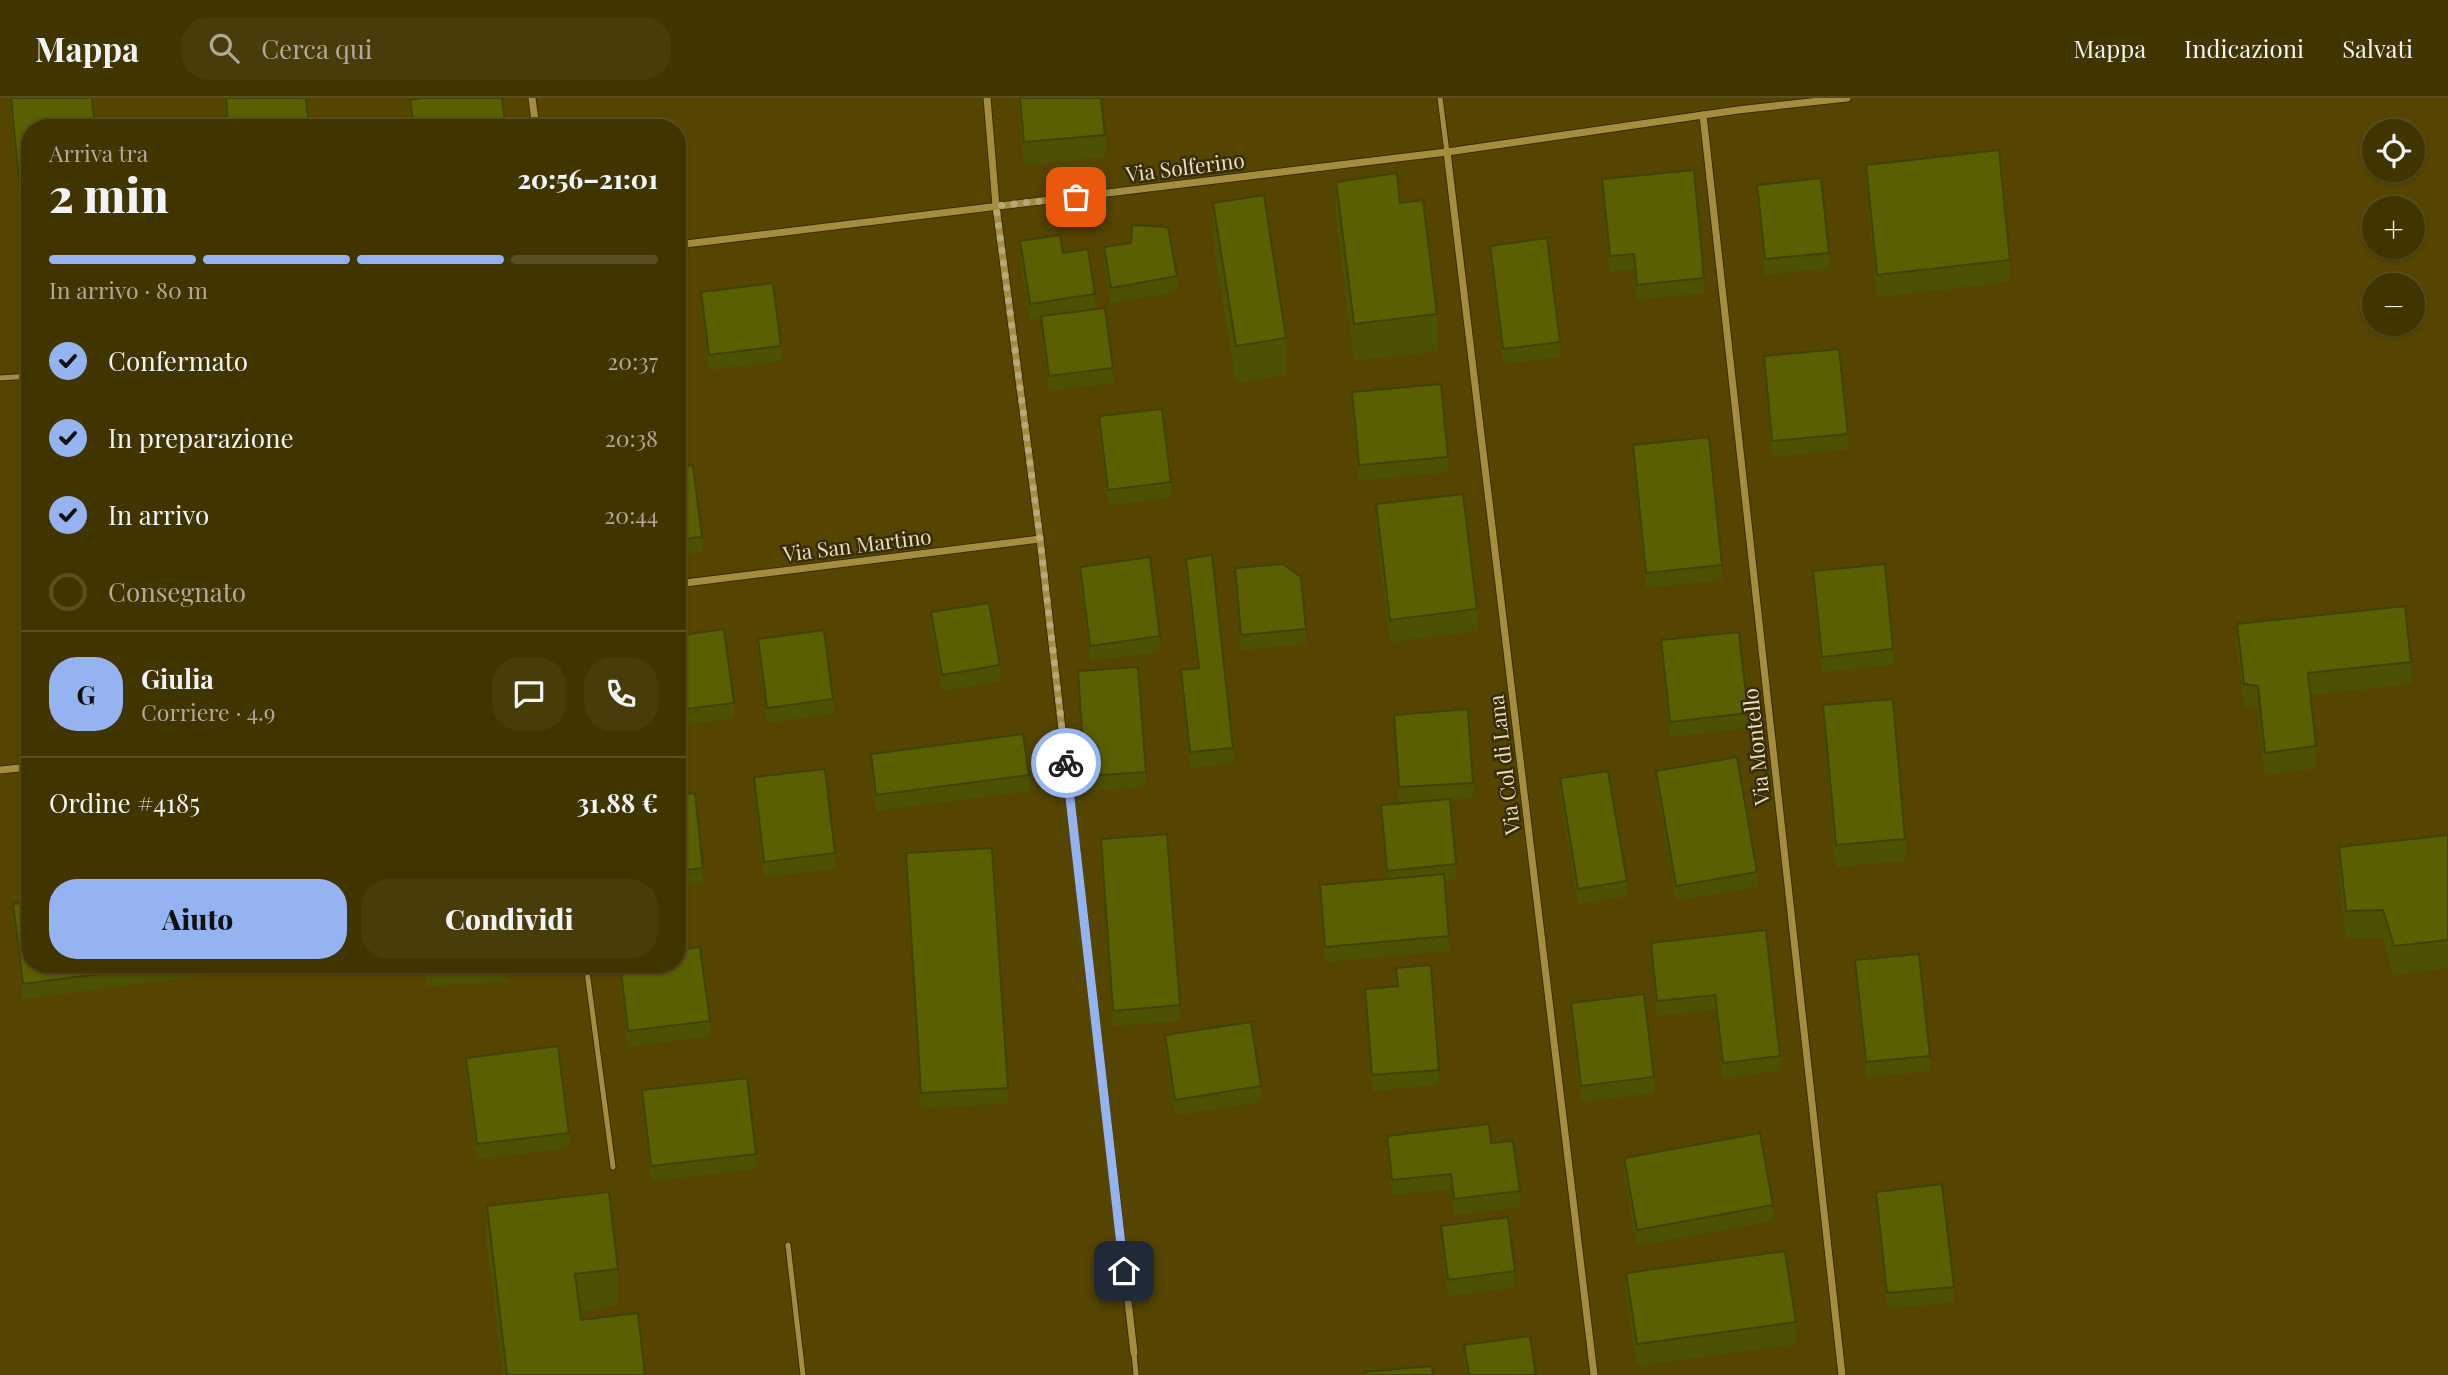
<!DOCTYPE html>
<html lang="it">
<meta charset="utf-8">
<style>
:root{--surface:#403400;--page:#473c0a;--text:#f1f3f6;--muted:#aeaa99;--line:#594f22;--accent:#95b2f1}
body{margin:0;font-family:"Playfair Display",serif;background:var(--page);color:var(--text);height:100vh;display:flex;flex-direction:column;font-size:26px;white-space:nowrap}
*{box-sizing:border-box;margin:0}
p{font-size:23px;color:var(--muted)}
.icon{flex:none;width:38px;height:38px;fill:none;stroke:currentColor;stroke-width:2;stroke-linecap:round;stroke-linejoin:round}
.map{position:relative;flex:1;overflow:hidden}
.sheet{position:absolute;left:21px;top:21px;width:665px;height:854px;display:flex;flex-direction:column;background:var(--surface);border-radius:28px;box-shadow:0 2px 5px #0004,0 0 0 2px var(--line)}
.sheet>*{flex:none}
.fabs{position:absolute;left:2362px;top:21px;display:grid;gap:14px}
.fabs a{display:grid;place-items:center;width:63px;height:63px;border-radius:50%;background:var(--surface);box-shadow:0 2px 5px #0004,0 0 0 2px var(--line);font-size:35px}
.pin{position:absolute;display:grid;place-items:center;width:60px;height:60px;color:#fff;margin:-30px;border-radius:14px;box-shadow:0 4px 10px #0006}
.courier{position:absolute;display:grid;place-items:center;width:70px;height:70px;margin:-35px;border:5px solid #95b2f1;border-radius:50%;background:#fff;color:#222;box-shadow:0 2px 9px #0007}
.headline em{font-style:normal;font-weight:800}
.headline div{display:flex;flex-direction:column-reverse}
.headline{display:flex;align-items:center;justify-content:space-between;height:119px;padding:0 28px}
h1{font-size:46px;font-weight:800;line-height:52px}
.bar{display:grid;grid-template-columns:repeat(4,1fr);gap:10px 7px;align-content:center;height:84px;padding:0 28px}
.bar i{height:9px;border-radius:5px;background:var(--line)}
.bar .selected{background:var(--accent)}
.bar p{grid-column:span 4}
.line{display:flex;align-items:center;gap:18px;padding:0 28px;border-top:2px solid var(--line)}
.line div{flex:1}
.round{display:grid;place-items:center;flex:none;width:74px;height:74px;border-radius:28px;background:var(--page)}
ol{padding:0 28px;list-style:none}
li{display:flex;align-items:center;gap:21px;height:77px}
li p{margin-inline-start:auto}
li .icon{padding:7px;border-radius:50%;background:var(--accent);color:#111;stroke-width:4}
li:last-child{color:var(--muted)}
li i{width:38px;height:38px;border:4px solid var(--line);border-radius:50%}
.cta{display:flex;gap:14px;margin-top:auto;padding:14px 28px}
.cta a{flex:1;height:80px;border-radius:28px;background:var(--accent);color:#111;font-size:28px;font-weight:800;line-height:80px;text-align:center}
.cta a+a{background:var(--page);color:var(--text)}
header{display:flex;align-items:center;gap:42px;box-sizing:border-box;height:98px;padding:0 35px;background:var(--surface);border-bottom:2px solid var(--line)}
header strong{font-size:33px}
nav{display:flex;gap:38px;margin-inline-start:auto;font-size:24px}
.search{width:490px;height:63px;background:var(--page);display:flex;align-items:center;gap:18px;box-sizing:border-box;padding:0 24px;border-radius:28px;color:var(--muted);font-size:26px}
.map>svg:first-child{display:block}
</style>
<header>
<strong>Mappa</strong>
<div class="search"><svg class="icon" aria-label="search" viewBox="0 0 24 24"><circle cx="10" cy="10" r="6"/><path d="M15 15l6 6"/></svg>Cerca qui</div>
<nav><a>Mappa</a><a>Indicazioni</a><a>Salvati</a></nav>
</header>
<div class="map">
<svg width="2448" height="1277" viewBox="0 0 2448 1277">
<rect width="100%" height="100%" fill="#564500"/>
<g fill="none" stroke-linecap="round" stroke-linejoin="round">
<g stroke="#372c00" stroke-width="7">
<g id="service">
<path d="M 1440,0 L 1447,54"/>
<path d="M 0,280 L 30,278"/>
<path d="M 586,866 L 613,1069"/>
<path d="M 788,1147 L 803,1277"/>
<path d="M 1134,1255 L 1136,1277"/>
</g>
</g>
<g stroke="#372c00" stroke-width="9">
<g id="minor">
<path d="M 532,0 L 536,30"/>
<path d="M 987,0 L 996,108 L 1040,441 L 1134,1255"/>
<path d="M 1703,17 L 1842,1277"/>
<path d="M 1447,54 L 1594,1277"/>
<path d="M 677,147 L 1447,54 L 1738,12 L 1847,0"/>
<path d="M 677,486 L 1040,441"/>
<path d="M 0,672 L 30,669"/>
</g>
</g>
<use href="#service" stroke="#a48d3e" stroke-width="5"/>
<use href="#minor" stroke="#a48d3e" stroke-width="7"/>
</g>
<g fill="#4d5202">
<path d="M 9,0 L 92,0 L 30,30 L 30,189 L 27,189 Z"/>
<path d="M 224,0 L 306,0 L 309,30 L 227,30 Z"/>
<path d="M 1018,0 L 1101,0 L 1105,37 L 1105,59 L 1024,67 Z"/>
<path d="M 410,2 L 506,30 L 410,30 Z"/>
<path d="M 1866,67 L 2010,162 L 2010,184 L 1877,199 L 1866,89 Z"/>
<path d="M 1602,81 L 1704,180 L 1704,195 L 1637,202 L 1634,171 L 1610,174 L 1602,96 Z"/>
<path d="M 1336,84 L 1400,105 L 1437,216 L 1437,253 L 1354,263 L 1336,121 Z"/>
<path d="M 1757,87 L 1829,155 L 1829,170 L 1765,177 L 1757,102 Z"/>
<path d="M 1213,105 L 1286,240 L 1286,277 L 1236,285 L 1213,142 Z"/>
<path d="M 1020,143 L 1063,155 L 1095,196 L 1095,211 L 1113,270 L 1113,285 L 1049,293 L 1041,234 L 1041,220 L 1030,222 L 1020,159 Z"/>
<path d="M 1131,145 L 1177,178 L 1177,194 L 1111,205 L 1104,165 L 1104,149 Z"/>
<path d="M 1490,148 L 1560,244 L 1560,259 L 1503,266 L 1490,163 Z"/>
<path d="M 701,194 L 781,248 L 781,263 L 709,272 L 701,209 Z"/>
<path d="M 1764,258 L 1848,336 L 1848,351 L 1772,359 L 1764,273 Z"/>
<path d="M 1352,294 L 1448,359 L 1448,374 L 1359,383 L 1352,309 Z"/>
<path d="M 1099,318 L 1171,384 L 1171,400 L 1108,407 L 1099,334 Z"/>
<path d="M 1633,347 L 1722,467 L 1722,482 L 1646,490 L 1633,363 Z"/>
<path d="M 677,369 L 702,439 L 702,454 L 677,457 Z"/>
<path d="M 1376,406 L 1477,511 L 1477,533 L 1390,544 L 1376,428 Z"/>
<path d="M 1186,461 L 1233,650 L 1233,665 L 1190,670 L 1181,587 L 1181,572 L 1197,570 L 1186,476 Z"/>
<path d="M 1080,469 L 1160,538 L 1160,554 L 1090,563 L 1080,484 Z"/>
<path d="M 1235,470 L 1306,531 L 1306,546 L 1241,552 L 1235,485 Z"/>
<path d="M 1813,473 L 1893,551 L 1893,567 L 1822,574 L 1813,488 Z"/>
<path d="M 931,514 L 1000,567 L 1000,583 L 942,593 L 931,530 Z"/>
<path d="M 2237,526 L 2411,564 L 2411,586 L 2311,597 L 2316,648 L 2316,670 L 2265,677 L 2258,611 L 2244,608 L 2237,548 Z"/>
<path d="M 677,538 L 734,605 L 734,620 L 677,628 Z"/>
<path d="M 758,541 L 833,601 L 833,616 L 767,625 L 758,556 Z"/>
<path d="M 1661,542 L 1748,615 L 1748,630 L 1670,639 L 1661,557 Z"/>
<path d="M 1078,573 L 1146,674 L 1146,689 L 1085,693 L 1078,588 Z"/>
<path d="M 1823,607 L 1905,741 L 1905,763 L 1836,769 L 1823,629 Z"/>
<path d="M 1394,617 L 1473,685 L 1473,700 L 1450,702 L 1456,766 L 1456,782 L 1444,783 L 1449,838 L 1449,853 L 1325,864 L 1320,803 L 1320,787 L 1387,781 L 1381,723 L 1381,707 L 1425,703 L 1399,705 Z"/>
<path d="M 871,656 L 1029,677 L 1029,693 L 876,713 L 871,672 Z"/>
<path d="M 1656,673 L 1757,774 L 1757,789 L 1676,803 L 1656,688 Z"/>
<path d="M 754,679 L 835,755 L 835,771 L 764,779 L 754,695 Z"/>
<path d="M 1560,680 L 1627,783 L 1627,798 L 1578,806 L 1560,696 Z"/>
<path d="M 677,697 L 703,770 L 703,785 L 677,788 Z"/>
<path d="M 2448,737 L 2448,870 L 2394,877 L 2383,840 L 2346,841 L 2339,778 L 2339,749 Z"/>
<path d="M 1101,741 L 1180,907 L 1180,923 L 1113,928 L 1101,756 Z"/>
<path d="M 906,755 L 1008,990 L 1008,1005 L 921,1011 L 906,770 Z"/>
<path d="M 13,806 L 30,866 L 295,866 L 23,901 L 13,821 Z"/>
<path d="M 1766,832 L 1780,958 L 1780,973 L 1723,980 L 1715,912 L 1657,918 L 1651,861 L 1651,845 Z"/>
<path d="M 1855,862 L 1930,958 L 1930,973 L 1866,979 L 1855,878 Z"/>
<path d="M 426,866 L 508,866 L 508,884 L 427,888 Z"/>
<path d="M 619,866 L 677,866 L 710,923 L 710,938 L 628,949 L 619,875 Z"/>
<path d="M 1396,870 L 1439,972 L 1439,987 L 1372,993 L 1365,906 L 1365,891 L 1396,888 Z"/>
<path d="M 1571,905 L 1654,979 L 1654,995 L 1581,1004 L 1571,920 Z"/>
<path d="M 1165,937 L 1261,988 L 1261,1004 L 1175,1017 L 1165,953 Z"/>
<path d="M 466,960 L 569,1035 L 569,1050 L 477,1061 L 466,975 Z"/>
<path d="M 642,992 L 756,1056 L 756,1071 L 651,1083 L 642,1008 Z"/>
<path d="M 1387,1038 L 1491,1045 L 1520,1093 L 1520,1109 L 1454,1117 L 1451,1091 L 1392,1097 L 1387,1054 Z"/>
<path d="M 1624,1060 L 1773,1107 L 1773,1123 L 1637,1148 L 1624,1075 Z"/>
<path d="M 1876,1094 L 1954,1189 L 1954,1204 L 1887,1211 L 1876,1109 Z"/>
<path d="M 487,1108 L 618,1171 L 618,1208 L 580,1213 L 581,1222 L 645,1277 L 503,1277 L 487,1145 Z"/>
<path d="M 1441,1128 L 1515,1173 L 1515,1189 L 1448,1198 L 1441,1144 Z"/>
<path d="M 1626,1175 L 1796,1224 L 1796,1246 L 1637,1268 L 1626,1198 Z"/>
<path d="M 1464,1247 L 1536,1277 L 1466,1277 L 1464,1263 Z"/>
</g>
<g fill="#5a5f02" stroke="#3f4201" stroke-width="2">
<path d="M 11,0 L 92,0 L 95,30 L 30,30 L 30,167 L 27,167 Z"/>
<path d="M 226,0 L 306,0 L 309,30 L 228,30 Z"/>
<path d="M 421,0 L 502,0 L 506,30 L 414,30 L 410,2 Z"/>
<path d="M 1020,0 L 1101,0 L 1105,37 L 1024,44 Z"/>
<path d="M 1999,52 L 2010,162 L 1877,177 L 1866,67 Z"/>
<path d="M 1694,72 L 1704,180 L 1637,187 L 1634,156 L 1610,158 L 1602,81 Z"/>
<path d="M 1397,75 L 1400,105 L 1423,102 L 1437,216 L 1354,226 L 1336,84 Z"/>
<path d="M 1821,80 L 1829,155 L 1765,161 L 1757,87 Z"/>
<path d="M 1264,97 L 1286,240 L 1236,248 L 1213,105 Z"/>
<path d="M 1132,127 L 1168,129 L 1177,178 L 1111,190 L 1104,149 L 1131,145 Z"/>
<path d="M 1060,137 L 1063,155 L 1088,151 L 1095,196 L 1030,206 L 1020,143 Z"/>
<path d="M 1547,140 L 1560,244 L 1503,251 L 1490,148 Z"/>
<path d="M 773,185 L 781,248 L 709,257 L 701,194 Z"/>
<path d="M 1105,210 L 1113,270 L 1049,278 L 1041,218 Z"/>
<path d="M 1839,251 L 1848,336 L 1772,343 L 1764,258 Z"/>
<path d="M 1441,286 L 1448,359 L 1359,367 L 1352,294 Z"/>
<path d="M 1162,311 L 1171,384 L 1108,392 L 1099,318 Z"/>
<path d="M 1709,339 L 1722,467 L 1646,475 L 1633,347 Z"/>
<path d="M 693,367 L 702,439 L 677,442 L 677,369 Z"/>
<path d="M 1463,396 L 1477,511 L 1390,522 L 1376,406 Z"/>
<path d="M 1212,457 L 1233,650 L 1190,654 L 1181,572 L 1199,570 L 1186,461 Z"/>
<path d="M 1150,459 L 1160,538 L 1090,548 L 1080,469 Z"/>
<path d="M 1283,466 L 1301,479 L 1306,531 L 1241,537 L 1235,470 Z"/>
<path d="M 1885,466 L 1893,551 L 1822,559 L 1813,473 Z"/>
<path d="M 989,505 L 1000,567 L 942,577 L 931,514 Z"/>
<path d="M 2405,508 L 2411,564 L 2308,575 L 2316,648 L 2265,655 L 2258,588 L 2244,586 L 2237,526 Z"/>
<path d="M 724,531 L 734,605 L 677,612 L 677,538 Z"/>
<path d="M 824,532 L 833,601 L 767,610 L 758,541 Z"/>
<path d="M 1739,534 L 1748,615 L 1670,624 L 1661,542 Z"/>
<path d="M 1138,569 L 1146,674 L 1085,678 L 1078,573 Z"/>
<path d="M 1893,601 L 1905,741 L 1836,747 L 1823,607 Z"/>
<path d="M 1468,611 L 1473,685 L 1399,689 L 1394,617 Z"/>
<path d="M 1023,636 L 1029,677 L 876,697 L 871,656 Z"/>
<path d="M 1737,659 L 1757,774 L 1676,788 L 1656,673 Z"/>
<path d="M 825,671 L 835,755 L 764,764 L 754,679 Z"/>
<path d="M 1608,673 L 1627,783 L 1578,791 L 1560,680 Z"/>
<path d="M 695,695 L 703,770 L 677,773 L 677,697 Z"/>
<path d="M 1450,701 L 1456,766 L 1387,773 L 1381,707 Z"/>
<path d="M 1167,736 L 1180,907 L 1113,913 L 1101,741 Z"/>
<path d="M 2448,737 L 2448,842 L 2394,848 L 2383,812 L 2346,813 L 2339,749 Z"/>
<path d="M 992,750 L 1008,990 L 921,995 L 906,755 Z"/>
<path d="M 1444,776 L 1449,838 L 1325,849 L 1320,787 Z"/>
<path d="M 30,804 L 30,866 L 176,866 L 23,886 L 13,806 Z"/>
<path d="M 1766,832 L 1780,958 L 1723,965 L 1715,897 L 1657,903 L 1651,845 Z"/>
<path d="M 700,849 L 710,923 L 628,933 L 620,866 L 677,866 L 677,852 Z"/>
<path d="M 1919,856 L 1930,958 L 1866,964 L 1855,862 Z"/>
<path d="M 426,866 L 508,866 L 508,869 L 427,873 Z"/>
<path d="M 1431,867 L 1439,972 L 1372,977 L 1365,891 L 1398,888 L 1396,870 Z"/>
<path d="M 1644,896 L 1654,979 L 1581,988 L 1571,905 Z"/>
<path d="M 1251,924 L 1261,988 L 1175,1002 L 1165,937 Z"/>
<path d="M 558,948 L 569,1035 L 477,1046 L 466,960 Z"/>
<path d="M 747,980 L 756,1056 L 651,1068 L 642,992 Z"/>
<path d="M 1489,1026 L 1491,1045 L 1513,1043 L 1520,1093 L 1454,1101 L 1451,1076 L 1392,1082 L 1387,1038 Z"/>
<path d="M 1760,1035 L 1773,1107 L 1637,1132 L 1624,1060 Z"/>
<path d="M 1942,1086 L 1954,1189 L 1887,1195 L 1876,1094 Z"/>
<path d="M 609,1094 L 618,1171 L 575,1176 L 581,1222 L 638,1215 L 645,1277 L 507,1277 L 487,1108 Z"/>
<path d="M 1508,1119 L 1515,1173 L 1448,1182 L 1441,1128 Z"/>
<path d="M 1785,1153 L 1796,1224 L 1637,1246 L 1626,1175 Z"/>
<path d="M 1530,1238 L 1536,1277 L 1469,1277 L 1464,1247 Z"/>
<path d="M 1432,1268 L 1433,1277 L 1365,1277 L 1364,1274 Z"/>
</g>
<g fill="none" stroke-linecap="round" stroke-linejoin="round">
<path stroke="#b6a878" stroke-width="7" stroke-dasharray="0 12.6" d="M 1066,665 L 1040,441 L 996,108 L 1076,99"/>
<path stroke="#95b2f1" stroke-width="9" d="M 1066,665 L 1124,1173"/>
</g>
<g text-anchor="middle" dominant-baseline="central" stroke-width="5" stroke-linejoin="round" paint-order="stroke">
<g font-size="21" fill="#e9deb8" stroke="#362c0a">
<text transform="translate(1185 68) rotate(-7)">Via Solferino</text>
<text transform="translate(857 446) rotate(-7)">Via San Martino</text>
<text transform="translate(1755 649) rotate(-96)">Via Montello</text>
<text transform="translate(1503 667) rotate(-97)">Via Col di Lana</text>
</g>
</g>
</svg>
<div class="fabs">
<a><svg class="icon" aria-label="locate" viewBox="0 0 24 24"><circle cx="12" cy="12" r="6"/><path d="M12 2v4M12 18v4M2 12h4M18 12h4"/></svg></a>
<a>+</a>
<a>−</a>
</div>
<div class="pin" style="left:1076px;top:99px;background:#ea580c"><svg class="icon" aria-label="bag" viewBox="0 0 24 24"><path d="M5 8h14l-1 12H6zM9 8a3 3 0 0 1 6 0"/></svg></div>
<div class="pin" style="left:1124px;top:1173px;background:#1f2937"><svg class="icon" aria-label="home" viewBox="0 0 24 24"><path d="M3 11l9-7 9 7M6 9v11h12V9"/></svg></div>
<div class="courier" style="left:1066px;top:665px"><svg class="icon" aria-label="bike" viewBox="0 0 24 24"><circle cx="6" cy="16" r="4"/><circle cx="18" cy="16" r="4"/><path d="M6 16l4-8h5l3 8M10 8l3 8H6M13 5h3"/></svg></div>
<section class="sheet">
<div class="headline"><div><h1>2 min</h1><p>Arriva tra</p></div><em>20:56–21:01</em></div>
<div class="bar"><i class="selected"></i><i class="selected"></i><i class="selected"></i><i></i><p>In arrivo · 80 m</p></div>
<ol>
<li><svg class="icon" aria-label="check" viewBox="0 0 24 24"><path d="M5 12l5 5 9-10"/></svg>Confermato<p>20:37</p></li>
<li><svg class="icon" aria-label="check" viewBox="0 0 24 24"><path d="M5 12l5 5 9-10"/></svg>In preparazione<p>20:38</p></li>
<li><svg class="icon" aria-label="check" viewBox="0 0 24 24"><path d="M5 12l5 5 9-10"/></svg>In arrivo<p>20:44</p></li>
<li><i></i>Consegnato</li>
</ol>
<div class="line" style="height:126px"><b class="round" style="background:var(--accent);color:#111">G</b><div><b>Giulia</b><p>Corriere · 4.9</p></div><a class="round"><svg class="icon" aria-label="chat" viewBox="0 0 24 24"><path d="M4 5h16v11H9l-5 4z"/></svg></a><a class="round"><svg class="icon" aria-label="phone" viewBox="0 0 24 24"><path d="M5 4h4l2 5-3 2q2 4 5 5l2-3 5 2v4C11 20 4 13 5 4z"/></svg></a></div>
<div class="line" style="height:91px"><div>Ordine #4185</div><b>31.88 €</b></div>
<div class="cta"><a>Aiuto</a><a>Condividi</a></div>
</section>
</div>
